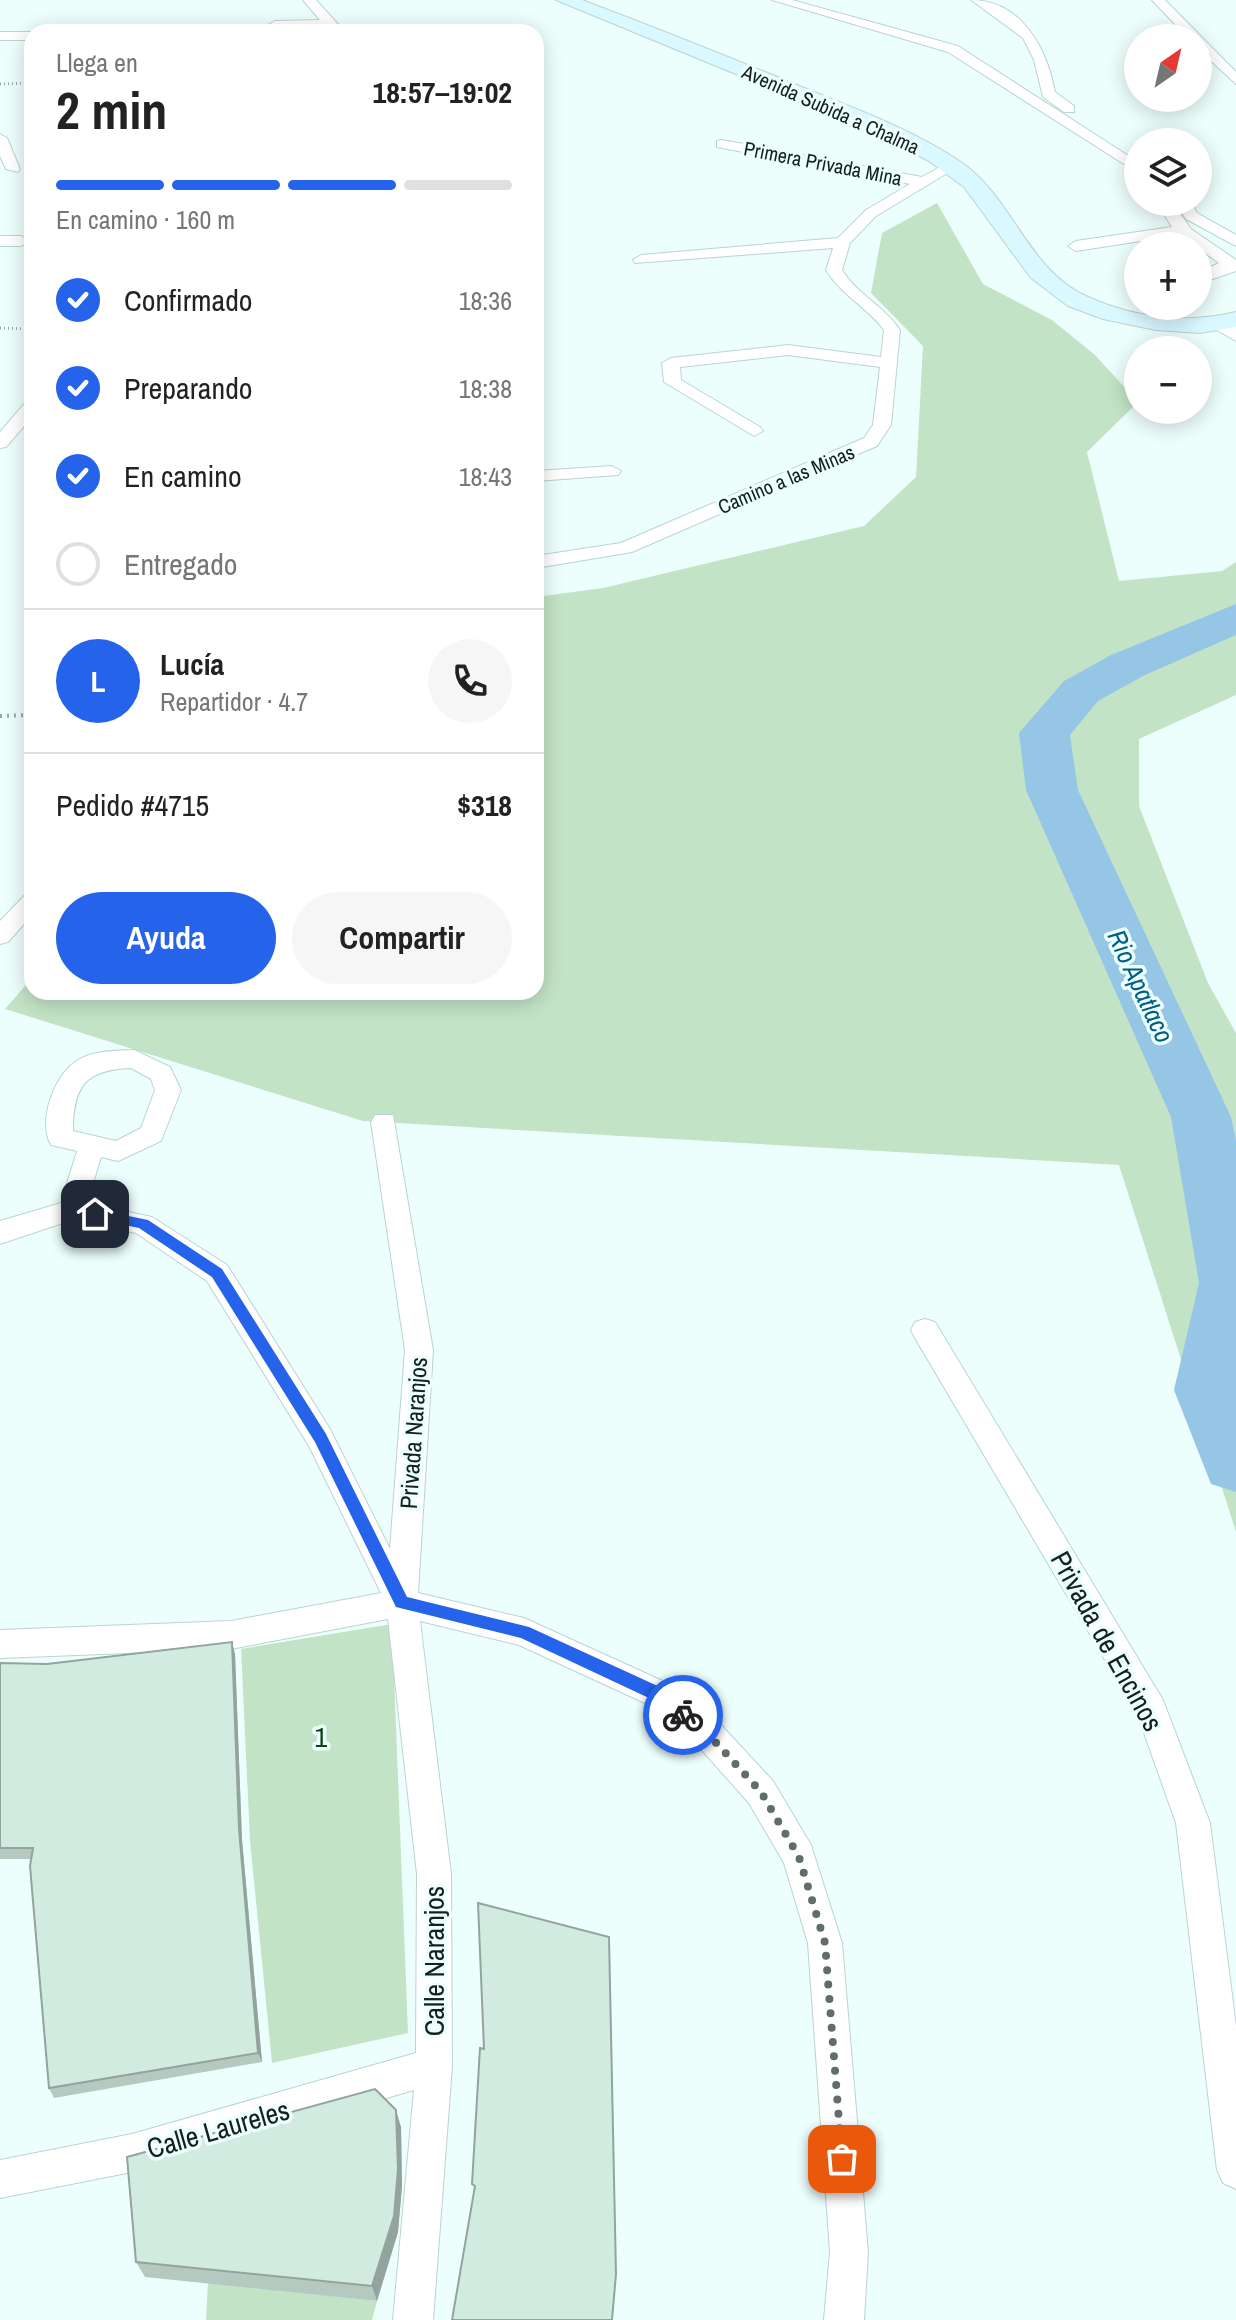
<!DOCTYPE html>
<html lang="es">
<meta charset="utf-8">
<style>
:root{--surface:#fff;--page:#f6f6f6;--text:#222;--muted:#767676;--line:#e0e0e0;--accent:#2563eb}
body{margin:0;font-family:"Archivo Narrow",sans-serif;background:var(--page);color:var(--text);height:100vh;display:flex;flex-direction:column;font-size:30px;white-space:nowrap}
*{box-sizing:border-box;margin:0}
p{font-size:26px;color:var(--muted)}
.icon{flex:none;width:44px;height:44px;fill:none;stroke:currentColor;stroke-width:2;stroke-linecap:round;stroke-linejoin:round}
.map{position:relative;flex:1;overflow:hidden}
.sheet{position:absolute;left:24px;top:24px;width:520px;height:976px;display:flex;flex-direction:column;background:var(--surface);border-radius:24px;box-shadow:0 4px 20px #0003}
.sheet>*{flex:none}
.needle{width:52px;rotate:34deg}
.buttons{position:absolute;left:1124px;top:24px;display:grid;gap:16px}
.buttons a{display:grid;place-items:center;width:88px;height:88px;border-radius:50%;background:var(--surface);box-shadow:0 4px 20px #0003;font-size:40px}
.pin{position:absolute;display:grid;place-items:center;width:68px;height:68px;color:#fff;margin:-34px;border-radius:16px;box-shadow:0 4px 12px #0006}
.courier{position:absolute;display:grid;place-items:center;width:80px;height:80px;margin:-40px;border:6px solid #2563eb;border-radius:50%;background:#fff;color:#222;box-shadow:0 2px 10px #0007}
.overview em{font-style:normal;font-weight:700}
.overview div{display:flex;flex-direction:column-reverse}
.overview{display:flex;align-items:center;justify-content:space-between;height:136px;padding:0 32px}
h1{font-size:52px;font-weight:700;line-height:60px}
.bar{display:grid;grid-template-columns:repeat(4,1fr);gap:12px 8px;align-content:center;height:96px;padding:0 32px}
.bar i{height:10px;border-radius:6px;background:var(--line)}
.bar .selected{background:var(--accent)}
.bar p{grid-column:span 4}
.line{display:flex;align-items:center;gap:20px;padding:0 32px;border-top:2px solid var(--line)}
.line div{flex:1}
.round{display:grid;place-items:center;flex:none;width:84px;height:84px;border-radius:42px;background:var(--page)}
ol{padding:0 32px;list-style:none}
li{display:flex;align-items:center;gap:24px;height:88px}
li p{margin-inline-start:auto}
li .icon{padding:8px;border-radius:50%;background:var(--accent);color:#fff;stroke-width:4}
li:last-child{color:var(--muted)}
li i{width:44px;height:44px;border:4px solid var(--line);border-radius:50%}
.primary-button{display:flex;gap:16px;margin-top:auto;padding:16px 32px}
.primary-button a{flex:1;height:92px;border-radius:48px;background:var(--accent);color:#fff;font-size:32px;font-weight:700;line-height:92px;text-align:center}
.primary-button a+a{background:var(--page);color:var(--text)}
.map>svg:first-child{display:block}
</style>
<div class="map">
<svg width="1236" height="2320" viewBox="0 0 1236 2320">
<rect width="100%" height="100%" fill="#edfffd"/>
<g fill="#c3e3c6">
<path d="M 937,203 L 983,284 L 1052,320 L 1095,355 L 1138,402 L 1087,452 L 1119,581 L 1222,571 L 1236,562 L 1236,695 L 1139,739 L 1139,806 L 1208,983 L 1236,1033 L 1236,1532 L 1119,1165 L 363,1121 L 5,1009 L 32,978 L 32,992 L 536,992 L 536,597 L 603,588 L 864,526 L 916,477 L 923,346 L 871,293 L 882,233 Z"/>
<path d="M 392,1624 L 408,2033 L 272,2063 L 250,1841 L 241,1649 Z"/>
<path d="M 208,2282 L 377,2301 L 372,2320 L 206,2320 Z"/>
</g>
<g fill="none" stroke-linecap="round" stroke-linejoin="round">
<path fill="#95c6e6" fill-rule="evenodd" d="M 1236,604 L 1236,635 L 1145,675 L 1098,701 L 1070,735 L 1078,790 L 1231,1117 L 1236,1140 L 1236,1492 L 1211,1484 L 1174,1390 L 1199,1283 L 1171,1117 L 1026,790 L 1019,733 L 1064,681 L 1111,655 Z"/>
<g stroke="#b8d4d3" stroke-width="2">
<g id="minor">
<path d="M 303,0 L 316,0 L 345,32 L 331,32 L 327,28 L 256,32 L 275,21 L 320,20 Z"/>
<path d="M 772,0 L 792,0 L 958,46 L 1138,162 L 1138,173 L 948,52 Z"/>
<path d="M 971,0 C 1021,0 1047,48 1055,92 L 1074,106 L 1074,112 L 1064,112 L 1043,97 L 1034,60 L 1023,38 Z"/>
<path d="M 1152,0 L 1165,0 L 1236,72 L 1236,84 L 1198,49 L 1198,38 L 1188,38 Z"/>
<rect x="0" y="32" width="32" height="8"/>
<path d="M 0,134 L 7,138 L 20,169 L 18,172 L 6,169 L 0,156 Z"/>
<path d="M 722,140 L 922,177 L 947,163 L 959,166 L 876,216 L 850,243 L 842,270 C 857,294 884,306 900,330 L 891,425 L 877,446 L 632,552 L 536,568 L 536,556 L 621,543 L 864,438 L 873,425 L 880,367 L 788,355 L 680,367 L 681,380 L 760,427 L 763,431 L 754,436 L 664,382 L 662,363 L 671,358 L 788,345 L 881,357 L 884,330 C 867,307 841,295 826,270 L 833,248 L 635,263 L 633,260 L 641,255 L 838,238 L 866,210 L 910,184 L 717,147 L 717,141 Z"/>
<path d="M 1156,202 L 1172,202 L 1191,229 L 1236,260 L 1236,271 L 1198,284 L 1198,273 L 1219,263 L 1180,235 L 1076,251 L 1068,246 L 1076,241 L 1172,227 Z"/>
<path d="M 1179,202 L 1191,202 L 1197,213 L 1236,235 L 1236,246 L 1186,219 L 1177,205 Z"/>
<path d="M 0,236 L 21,236 L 29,241 L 21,246 L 0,246 Z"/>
<path d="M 32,401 L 32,417 L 6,447 L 0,448 L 0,432 L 26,402 Z"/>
<path d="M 612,466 L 621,471 L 618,475 L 536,481 L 536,471 Z"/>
<path d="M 32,893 L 32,915 L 8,942 L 0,944 L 0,921 L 24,896 Z"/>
<path d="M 134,1050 L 170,1067 L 181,1090 L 161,1141 L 118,1161 L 101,1157 L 87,1203 L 152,1217 L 227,1265 L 330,1429 L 390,1549 L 405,1350 L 371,1122 L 375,1115 L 393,1115 L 433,1350 L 418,1593 L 524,1618 L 667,1683 L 721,1725 L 773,1781 L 811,1845 L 842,1943 L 868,2252 L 864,2320 L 824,2320 L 830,2252 L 808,1943 L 784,1863 L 749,1803 L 699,1747 L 645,1703 L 519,1645 L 420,1621 L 451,1874 L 452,2066 L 433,2320 L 393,2320 L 414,2090 L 132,2172 L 0,2198 L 0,2160 L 132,2134 L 416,2053 L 417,1874 L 388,1619 L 231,1649 L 0,1658 L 0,1630 L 231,1621 L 381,1593 L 309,1446 L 207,1281 L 136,1233 L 72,1220 L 0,1244 L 0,1221 L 61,1203 L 77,1151 L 51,1145 C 37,1121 55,1073 78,1060 C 95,1050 115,1051 134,1050 ZM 131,1068 L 151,1079 L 155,1090 L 141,1128 L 116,1141 L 73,1131 C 73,1085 86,1070 131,1068 Z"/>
<path d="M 925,1319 L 935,1322 L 1163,1700 L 1210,1823 L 1236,2026 L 1236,2189 L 1223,2183 L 1217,2170 L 1176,1823 L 1138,1716 L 915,1338 L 911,1330 L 915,1322 Z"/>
</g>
</g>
<g stroke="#b8d4d3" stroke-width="2">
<path id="tertiary" d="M 1219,318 L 1236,325 L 1236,341 L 1208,325 L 1211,320 Z"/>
</g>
<g stroke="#b8d4d3" stroke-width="2">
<path id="secondary" d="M 556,0 L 582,0 C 656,28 729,57 802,87 C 856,109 912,129 961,162 C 1013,198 1028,271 1088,297 C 1134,318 1187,324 1236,312 L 1236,327 L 1200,333 L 1156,330 L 1103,319 L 1068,306 L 1031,278 L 964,187 L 929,161 L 850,121 Z"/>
</g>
<g stroke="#98a8a6" stroke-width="3" stroke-dasharray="1 3" stroke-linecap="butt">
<path d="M 0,84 L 32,83"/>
<path d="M 0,328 L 32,329"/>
</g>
<path stroke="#98a8a6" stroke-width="4" stroke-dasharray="2 5" stroke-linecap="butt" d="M 0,716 L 32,715"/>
<use href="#minor" fill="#fff" fill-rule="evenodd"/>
<use href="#tertiary" fill="#fff" fill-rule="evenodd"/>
<use href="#secondary" fill="#daf8ff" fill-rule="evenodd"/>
</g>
<g fill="#b4cac1">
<path d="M 235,1654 L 242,1840 L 262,2062 L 54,2098 L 49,2088 L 31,1859 L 0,1859 L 0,1663 L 47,1664 Z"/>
<path d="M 401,2127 L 402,2186 L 398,2232 L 377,2301 L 145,2277 L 136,2262 Z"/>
</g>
<g fill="#92a49d">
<path d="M 232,1642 L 235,1654 L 242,1840 L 262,2062 L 258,2053 L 239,1829 Z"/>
<path d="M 396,2110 L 401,2127 L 402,2186 L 398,2232 L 377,2301 L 372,2286 Z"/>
</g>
<g fill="#d1ebe0" stroke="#92a49d" stroke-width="2">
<path d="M 232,1642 L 239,1829 L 258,2053 L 49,2088 L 30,1866 L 33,1848 L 0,1848 L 0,1663 L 47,1664 Z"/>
<path d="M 478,1903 L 609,1937 L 616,2274 L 612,2320 L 452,2320 L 475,2186 L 472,2184 L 480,2048 L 484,2049 Z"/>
<path d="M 375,2089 L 396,2110 L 398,2169 L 394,2216 L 372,2286 L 136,2262 L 127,2157 Z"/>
</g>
<path fill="#2563eb" d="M 95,1209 L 148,1220 L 222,1269 L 326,1434 L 407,1597 L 529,1627 L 662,1688 L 689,1709 L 689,1720 L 678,1720 L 651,1699 L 521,1638 L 396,1607 L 315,1442 L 212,1277 L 139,1228 L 91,1218 L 91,1211 Z"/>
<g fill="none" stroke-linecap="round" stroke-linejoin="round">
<path stroke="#606d6c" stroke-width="8" stroke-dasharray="0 14.4" d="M 683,1715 L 710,1736 L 761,1792 L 799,1857 L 825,1943 L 842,2159"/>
</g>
<g text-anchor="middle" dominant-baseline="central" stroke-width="7" stroke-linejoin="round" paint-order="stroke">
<g font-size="20" fill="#141f1e" stroke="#edfffd">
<text transform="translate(831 109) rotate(24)">Avenida Subida a Chalma</text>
<text transform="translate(823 163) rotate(11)">Primera Privada Mina</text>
<text transform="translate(786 479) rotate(-23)">Camino a las Minas</text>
</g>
<g font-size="24" fill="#141f1e" stroke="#edfffd">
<text transform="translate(413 1433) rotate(-86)">Privada Naranjos</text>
</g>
<g font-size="26" font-style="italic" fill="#025d85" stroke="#edfffd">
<text transform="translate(1141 986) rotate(65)">Rio Apatlaco</text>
</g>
<g font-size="28" fill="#141f1e" stroke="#edfffd">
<text transform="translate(1107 1641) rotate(61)">Privada de Encinos</text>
<text transform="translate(434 1961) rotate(-90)">Calle Naranjos</text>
<text transform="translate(218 2129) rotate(-16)">Calle Laureles</text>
</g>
<g font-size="28" fill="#044618" stroke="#edfffd">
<text x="321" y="1737">1</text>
</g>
</g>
</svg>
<div class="buttons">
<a><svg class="needle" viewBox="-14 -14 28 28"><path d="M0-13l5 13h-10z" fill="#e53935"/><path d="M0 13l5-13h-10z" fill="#767676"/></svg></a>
<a><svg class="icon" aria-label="layers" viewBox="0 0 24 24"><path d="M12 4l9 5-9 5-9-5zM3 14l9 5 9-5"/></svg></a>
<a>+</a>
<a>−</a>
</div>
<div class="pin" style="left:842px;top:2159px;background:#ea580c"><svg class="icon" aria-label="bag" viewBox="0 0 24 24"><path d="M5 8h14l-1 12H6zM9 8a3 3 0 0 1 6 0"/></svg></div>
<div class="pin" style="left:95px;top:1214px;background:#1f2937"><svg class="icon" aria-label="home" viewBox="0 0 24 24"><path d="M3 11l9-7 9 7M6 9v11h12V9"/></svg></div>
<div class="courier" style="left:683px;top:1715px"><svg class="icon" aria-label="bike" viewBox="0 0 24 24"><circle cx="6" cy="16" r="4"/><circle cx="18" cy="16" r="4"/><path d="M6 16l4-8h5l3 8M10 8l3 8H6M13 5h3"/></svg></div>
<section class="sheet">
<div class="overview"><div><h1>2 min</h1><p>Llega en</p></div><em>18:57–19:02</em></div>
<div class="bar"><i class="selected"></i><i class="selected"></i><i class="selected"></i><i></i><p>En camino · 160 m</p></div>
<ol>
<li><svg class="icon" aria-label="check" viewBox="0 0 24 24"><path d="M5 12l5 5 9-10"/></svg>Confirmado<p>18:36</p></li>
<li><svg class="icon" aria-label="check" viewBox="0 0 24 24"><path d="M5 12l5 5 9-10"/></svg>Preparando<p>18:38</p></li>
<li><svg class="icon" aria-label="check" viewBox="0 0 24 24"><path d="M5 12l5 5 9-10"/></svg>En camino<p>18:43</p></li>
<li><i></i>Entregado</li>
</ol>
<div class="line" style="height:144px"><b class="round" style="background:var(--accent);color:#fff">L</b><div><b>Lucía</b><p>Repartidor · 4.7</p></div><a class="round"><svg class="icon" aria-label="phone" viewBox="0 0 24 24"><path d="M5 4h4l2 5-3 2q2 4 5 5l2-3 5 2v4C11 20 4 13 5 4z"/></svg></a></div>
<div class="line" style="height:104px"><div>Pedido #4715</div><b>$318</b></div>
<div class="primary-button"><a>Ayuda</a><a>Compartir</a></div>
</section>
</div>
